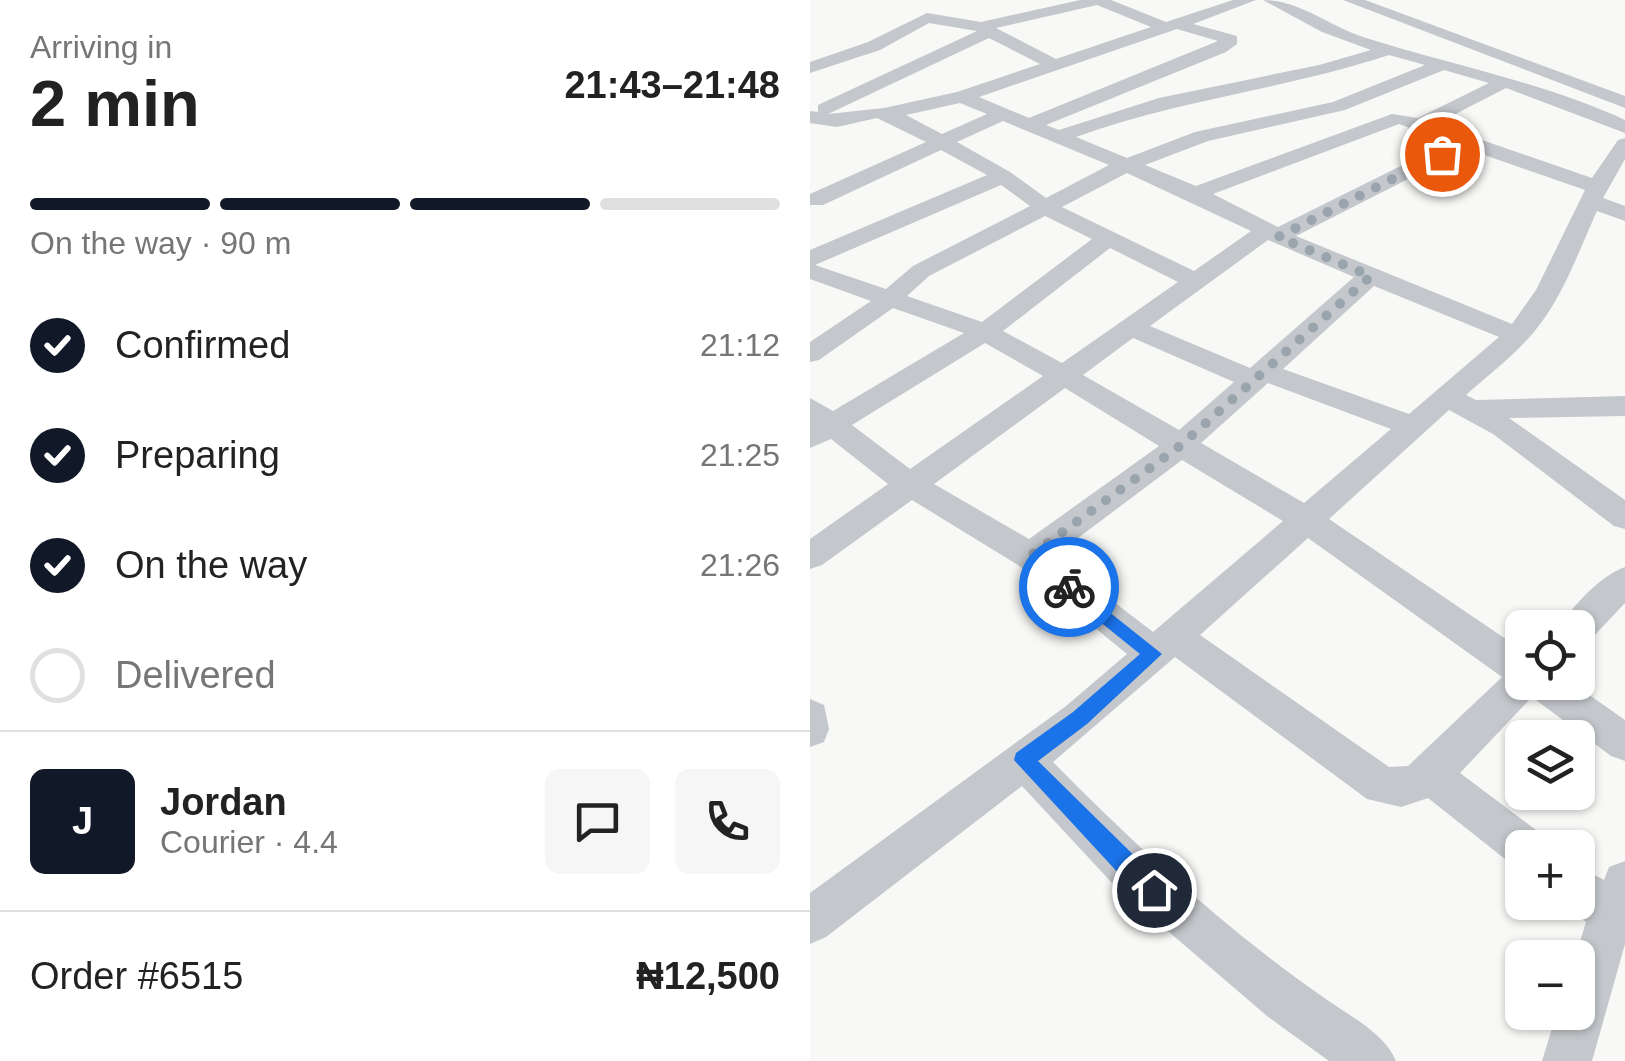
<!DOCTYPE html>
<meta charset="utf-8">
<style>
:root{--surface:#fff;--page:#f6f6f6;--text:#222;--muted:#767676;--line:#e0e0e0;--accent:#111827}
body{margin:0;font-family:Arial,sans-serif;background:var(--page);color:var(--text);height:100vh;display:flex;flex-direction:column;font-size:38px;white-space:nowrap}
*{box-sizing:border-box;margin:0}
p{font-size:32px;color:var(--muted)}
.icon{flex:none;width:55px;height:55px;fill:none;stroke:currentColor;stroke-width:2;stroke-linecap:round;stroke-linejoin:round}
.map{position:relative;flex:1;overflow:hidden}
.panel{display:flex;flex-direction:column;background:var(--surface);width:810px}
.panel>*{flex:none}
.tools{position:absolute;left:695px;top:610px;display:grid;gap:20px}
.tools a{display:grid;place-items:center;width:90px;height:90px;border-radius:15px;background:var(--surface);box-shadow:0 2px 8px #0004;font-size:50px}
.pin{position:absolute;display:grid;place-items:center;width:85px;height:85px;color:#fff;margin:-42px;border:5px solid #fff;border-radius:50%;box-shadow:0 2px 10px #0007}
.courier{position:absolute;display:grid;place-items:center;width:100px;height:100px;margin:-50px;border:8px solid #1a73e8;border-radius:50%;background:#fff;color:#222;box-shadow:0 2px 12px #0007}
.head em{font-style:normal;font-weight:700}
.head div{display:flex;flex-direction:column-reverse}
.head{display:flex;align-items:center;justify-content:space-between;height:170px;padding:0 30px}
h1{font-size:65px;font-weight:700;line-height:75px}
.bar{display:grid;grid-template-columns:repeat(4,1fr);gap:15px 10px;align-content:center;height:120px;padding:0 30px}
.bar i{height:12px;border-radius:8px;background:var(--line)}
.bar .selected{background:var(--accent)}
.bar p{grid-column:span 4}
.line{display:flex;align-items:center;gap:25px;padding:0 30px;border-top:2px solid var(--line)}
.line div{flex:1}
.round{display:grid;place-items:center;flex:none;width:105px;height:105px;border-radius:15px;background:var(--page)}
ol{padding:0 30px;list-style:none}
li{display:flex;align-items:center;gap:30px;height:110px}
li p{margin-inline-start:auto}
li .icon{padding:10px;border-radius:50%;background:var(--accent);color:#fff;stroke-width:4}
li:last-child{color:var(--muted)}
li i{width:55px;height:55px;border:5px solid var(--line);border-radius:50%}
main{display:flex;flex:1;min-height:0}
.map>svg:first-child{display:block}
</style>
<main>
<section class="panel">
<div class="head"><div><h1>2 min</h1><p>Arriving in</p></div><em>21:43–21:48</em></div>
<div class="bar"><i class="selected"></i><i class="selected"></i><i class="selected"></i><i></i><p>On the way · 90 m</p></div>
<ol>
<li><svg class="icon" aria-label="check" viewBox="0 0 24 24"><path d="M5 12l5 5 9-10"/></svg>Confirmed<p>21:12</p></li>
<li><svg class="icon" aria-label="check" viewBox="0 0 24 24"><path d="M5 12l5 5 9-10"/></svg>Preparing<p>21:25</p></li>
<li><svg class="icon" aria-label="check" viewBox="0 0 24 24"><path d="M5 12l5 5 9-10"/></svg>On the way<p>21:26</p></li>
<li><i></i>Delivered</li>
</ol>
<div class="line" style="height:180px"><b class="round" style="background:var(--accent);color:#fff">J</b><div><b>Jordan</b><p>Courier · 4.4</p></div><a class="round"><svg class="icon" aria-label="chat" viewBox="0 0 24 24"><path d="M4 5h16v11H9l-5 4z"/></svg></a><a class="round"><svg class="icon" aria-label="phone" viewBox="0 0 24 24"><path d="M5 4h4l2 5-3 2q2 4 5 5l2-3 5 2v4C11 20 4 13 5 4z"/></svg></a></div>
<div class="line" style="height:130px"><div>Order #6515</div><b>₦12,500</b></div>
</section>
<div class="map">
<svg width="815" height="1061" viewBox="0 0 815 1061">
<rect width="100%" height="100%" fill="#f8f8f6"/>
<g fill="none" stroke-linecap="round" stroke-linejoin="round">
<g fill="#c4c7cb" fill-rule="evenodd">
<path d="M 270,0 L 301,0 L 356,22 L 423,0 L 446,0 L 383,24 L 427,36 L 427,44 L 416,52 L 236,125 L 249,130 L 349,98 L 509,65 L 561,50 L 512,32 L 453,0 C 489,0 519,26 553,37 C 640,65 730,81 815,120 L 815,133 L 696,88 L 626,124 L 782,178 L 808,140 L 815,138 L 815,159 L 793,198 L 815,206 L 815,221 L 787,211 C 767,255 750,306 715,342 C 697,361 675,378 656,395 L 666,400 L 815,396 L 815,416 L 699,418 L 815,500 L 815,529 L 804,526 L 683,434 L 639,410 L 519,519 L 712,650 L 712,682 L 761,682 L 815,720 L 815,761 L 801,756 L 722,697 L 650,773 L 730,833 L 736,848 L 712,848 L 712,868 L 700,863 L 618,798 L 591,807 L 557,799 L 365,657 L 243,762 C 327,847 415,929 513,997 C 539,1016 574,1032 586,1061 L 519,1061 L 457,1016 L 303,884 L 212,786 L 16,937 L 0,944 L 0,893 L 256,706 L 317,654 L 208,565 L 102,500 L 12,565 L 0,569 L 0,539 L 78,484 L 21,439 L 0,448 L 0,398 L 23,411 L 154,333 L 83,308 L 9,360 L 0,362 L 0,342 L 61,301 L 0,279 L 0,250 L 177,175 L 131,150 L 13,205 L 0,205 L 0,194 L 116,142 L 67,118 L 27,127 L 0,123 L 0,111 L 8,112 L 8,105 L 167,31 L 119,23 L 70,50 L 0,73 L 0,62 L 58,42 L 117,13 L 171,22 ZM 287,5 L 341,27 L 246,59 L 186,28 ZM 367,29 L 408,41 L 219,118 L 169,97 ZM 179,38 L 230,64 L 147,92 L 74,108 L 18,114 ZM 579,55 L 615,65 L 523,102 L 385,132 L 317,158 L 266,137 C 368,100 476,89 579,55 ZM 634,70 L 679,83 L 608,118 L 582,114 L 386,186 L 335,165 L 398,141 L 535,110 ZM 150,103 L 177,114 L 132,134 L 96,115 ZM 193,121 L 299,165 L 236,198 L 200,172 L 147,142 ZM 589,124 L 639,142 L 468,227 L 403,194 ZM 657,149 L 775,190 L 726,290 L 702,324 L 486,236 ZM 317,173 L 441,231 L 384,271 L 252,207 ZM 191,185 L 220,206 L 103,266 L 76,289 L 5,265 ZM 235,216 L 282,239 L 172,322 L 97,296 L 119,276 ZM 458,240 L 544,277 L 440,368 L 340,326 ZM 300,248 L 368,282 L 252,363 L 193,331 ZM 564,286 L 689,337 L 599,414 L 473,369 ZM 323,338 L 424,382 L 369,430 L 273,375 ZM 175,343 L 233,376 L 100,469 L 42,425 ZM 458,383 L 581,429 L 494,503 L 391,443 ZM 255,388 L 349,446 L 219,539 L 124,484 ZM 372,460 L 473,521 L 343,632 L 244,556 ZM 498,538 L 692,677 L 598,766 L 579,767 L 390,635 Z"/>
<path d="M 533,0 L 555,0 L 815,96 L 815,108 Z"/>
<path d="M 815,567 L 815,603 L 781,639 L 768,643 L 768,628 L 750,628 C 761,606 792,575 815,567 Z"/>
<path d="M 0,699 L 14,705 L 19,729 L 14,742 L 0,747 Z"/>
<path d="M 815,861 L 815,944 L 782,1061 L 732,1061 L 747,1012 L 768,1012 L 765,958 L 776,922 L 752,902 L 768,902 L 768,866 L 794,880 L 799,867 Z"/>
</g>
</g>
<path fill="#1a73e8" d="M 259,580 L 352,654 L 277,724 L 228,761 L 352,883 L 355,890 L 352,898 L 344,902 L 311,876 L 204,760 L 206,753 L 263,712 L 330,654 L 253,592 L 251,587 Z"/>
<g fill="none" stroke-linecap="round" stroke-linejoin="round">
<path stroke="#9aa4ad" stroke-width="10" stroke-dasharray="0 18" d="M 259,587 L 220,556 L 370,446 L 561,276 L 468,237 L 632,154"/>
</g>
</svg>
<div class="tools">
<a><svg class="icon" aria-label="locate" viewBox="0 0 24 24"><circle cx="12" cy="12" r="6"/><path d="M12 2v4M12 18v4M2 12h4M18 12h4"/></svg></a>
<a><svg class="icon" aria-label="layers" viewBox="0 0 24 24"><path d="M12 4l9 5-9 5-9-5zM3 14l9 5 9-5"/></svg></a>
<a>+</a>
<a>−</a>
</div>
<div class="pin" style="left:632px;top:154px;background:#ea580c"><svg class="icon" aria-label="bag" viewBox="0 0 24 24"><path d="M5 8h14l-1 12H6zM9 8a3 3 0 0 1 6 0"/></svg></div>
<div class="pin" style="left:344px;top:890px;background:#1f2937"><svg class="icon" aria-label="home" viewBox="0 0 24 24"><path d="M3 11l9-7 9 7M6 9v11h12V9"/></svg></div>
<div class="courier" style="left:259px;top:587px"><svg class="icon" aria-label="bike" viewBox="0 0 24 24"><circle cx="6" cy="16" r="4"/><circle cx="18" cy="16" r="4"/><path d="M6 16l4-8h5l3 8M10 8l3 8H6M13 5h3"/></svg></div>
</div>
</main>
